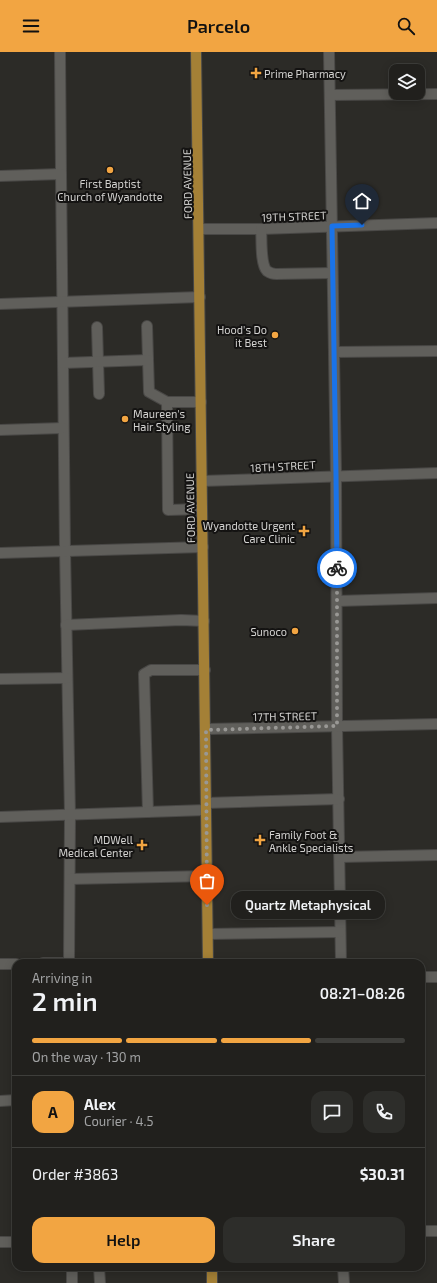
<!DOCTYPE html>
<meta charset="utf-8">
<style>
:root{--surface:#21201d;--page:#2d2d2a;--text:#f1f3f6;--muted:#a2a3a4;--line:#3e3e3b;--accent:#f2a542}
body{margin:0;font-family:"Exo 2",sans-serif;background:var(--page);color:var(--text);height:100vh;display:flex;flex-direction:column;font-size:15px;white-space:nowrap}
*{box-sizing:border-box;margin:0}
p{font-size:13px;color:var(--muted)}
.icon{flex:none;width:22px;height:22px;fill:none;stroke:currentColor;stroke-width:2;stroke-linecap:round;stroke-linejoin:round}
.map{position:relative;flex:1;overflow:hidden}
.drawer{position:absolute;left:12px;top:907px;width:413px;height:312px;display:flex;flex-direction:column;background:var(--surface);border-radius:12px;box-shadow:0 2px 10px #0003,0 0 0 1px var(--line)}
.drawer>*{flex:none}
.tools{position:absolute;left:389px;top:12px;display:grid;gap:8px}
.tools a{display:grid;place-items:center;width:36px;height:36px;border-radius:8px;background:var(--surface);box-shadow:0 2px 10px #0003,0 0 0 1px var(--line);font-size:20px}
.pin{position:absolute;display:grid;place-items:center;width:34px;height:34px;color:#fff;margin:-41px -17px;border-radius:50% 50% 50% 0;rotate:-45deg;box-shadow:0 0 4px #0007}
.pin .icon{rotate:45deg}
.courier{position:absolute;display:grid;place-items:center;width:40px;height:40px;margin:-20px;border:3px solid #1a73e8;border-radius:50%;background:#fff;color:#222;box-shadow:0 1px 5px #0007}
.bubble{position:absolute;height:28px;border-radius:12px;background:var(--surface);box-shadow:0 2px 10px #0003,0 0 0 1px var(--line);font-size:13px;font-weight:600;line-height:28px;text-align:center}
.headline em{font-style:normal;font-weight:600}
.headline div{display:flex;flex-direction:column-reverse}
.headline{display:flex;align-items:center;justify-content:space-between;height:68px;padding:0 20px}
h1{font-size:26px;font-weight:600;line-height:30px}
.bar{display:grid;grid-template-columns:repeat(4,1fr);gap:6px 4px;align-content:center;height:48px;padding:0 20px}
.bar i{height:5px;border-radius:3px;background:var(--line)}
.bar .selected{background:var(--accent)}
.bar p{grid-column:span 4}
.line{display:flex;align-items:center;gap:10px;padding:0 20px;border-top:1px solid var(--line)}
.line div{flex:1}
.round{display:grid;place-items:center;flex:none;width:42px;height:42px;border-radius:12px;background:var(--page)}
.cta{display:flex;gap:8px;margin-top:auto;padding:8px 20px}
.cta a{flex:1;height:46px;border-radius:12px;background:var(--accent);color:#111;font-size:16px;font-weight:600;line-height:46px;text-align:center}
.cta a+a{background:var(--page);color:var(--text)}
header{display:flex;justify-content:space-between;align-items:center;height:52px;padding:0 20px;background:var(--accent);color:#111;font-size:18px;font-weight:600}
.map>svg:first-child{display:block}
</style>
<header><svg class="icon" aria-label="menu" viewBox="0 0 24 24"><path d="M4 6h16M4 12h16M4 18h16"/></svg>Parcelo<svg class="icon" aria-label="search" viewBox="0 0 24 24"><circle cx="10" cy="10" r="6"/><path d="M15 15l6 6"/></svg></header>
<div class="map">
<svg width="437" height="1231" viewBox="0 0 437 1231">
<rect width="100%" height="100%" fill="#2c2b27"/>
<g fill="none" stroke-linecap="round" stroke-linejoin="round">
<g stroke="#494846" stroke-width="12">
<g id="minor">
<path d="M 60,0 L 61,122"/>
<path d="M 329,0 L 336,423 L 337,674 L 341,911"/>
<path d="M 330,43 L 437,42"/>
<path d="M 0,124 L 61,122 L 65,498 L 70,763 L 69,910"/>
<path d="M 199,177 L 261,177 L 437,171"/>
<path d="M 261,177 C 262,186 260,212 267,219 C 270,221 273,222 276,222 L 332,221"/>
<path d="M 0,252 L 200,245"/>
<path d="M 147,274 L 149,340 L 167,350"/>
<path d="M 97,275 L 99,342"/>
<path d="M 334,300 L 437,299"/>
<path d="M 63,311 L 148,308"/>
<path d="M 201,350 L 167,350 L 168,458 L 202,457"/>
<path d="M 0,378 L 63,376"/>
<path d="M 202,429 L 437,421"/>
<path d="M 0,501 L 203,495"/>
<path d="M 337,549 L 437,546"/>
<path d="M 66,573 L 181,568 L 204,569"/>
<path d="M 0,627 L 67,626"/>
<path d="M 206,677 L 437,672"/>
<path d="M 206,751 L 339,747"/>
<path d="M 148,760 L 144,622 L 151,618 L 205,618"/>
<path d="M 0,765 L 206,758"/>
<path d="M 340,805 L 437,803"/>
<path d="M 70,827 L 207,824"/>
<path d="M 208,882 L 340,880"/>
<path d="M 43,911 L 69,911"/>
<path d="M 0,912 L 16,912"/>
<path d="M 421,925 L 437,925"/>
<path d="M 0,1049 L 16,1048"/>
<path d="M 421,1179 L 437,1179"/>
<path d="M 0,1190 L 16,1190"/>
<path d="M 99,1215 L 100,1231"/>
<path d="M 343,1215 L 344,1231"/>
<path d="M 72,1231 L 72,1215"/>
</g>
</g>
<g stroke="#494846" stroke-width="12">
<g id="major">
<path d="M 196,0 L 208,911"/>
<path d="M 212,1215 L 212,1231"/>
</g>
</g>
<use href="#minor" stroke="#605f5b" stroke-width="10"/>
<use href="#major" stroke="#a48036" stroke-width="10"/>
</g>
<g fill="none" stroke-linecap="round" stroke-linejoin="round">
<path stroke="#999895" stroke-width="4" stroke-dasharray="0 7.2" d="M 207,853 L 206,678 L 337,674 L 337,516"/>
<path stroke="#1a73e8" stroke-width="5" d="M 337,516 L 336,423 L 332,174 L 362,173"/>
</g>
<g fill="#f2a542" stroke="#141312" stroke-width="1.5">
<path d="M254 15h4v4h4v4h-4v4h-4v-4h-4v-4h4z"/>
<circle cx="110" cy="118" r="4"/>
<circle cx="275" cy="283" r="4"/>
<circle cx="125" cy="367" r="4"/>
<path d="M302 473h4v4h4v4h-4v4h-4v-4h-4v-4h4z"/>
<circle cx="295" cy="579" r="4"/>
<path d="M258 782h4v4h4v4h-4v4h-4v-4h-4v-4h4z"/>
<path d="M140 787h4v4h4v4h-4v4h-4v-4h-4v-4h4z"/>
</g>
<g text-anchor="middle" dominant-baseline="central" stroke-width="4" stroke-linejoin="round" paint-order="stroke">
<g font-size="11" fill="#d3d2d0" stroke="#141312" text-anchor="end">
<text x="264" y="21" text-anchor="start">Prime Pharmacy</text>
<text x="110" y="131" text-anchor="middle">First Baptist<tspan x="110" dy="13">Church of Wyandotte</tspan></text>
<text x="267" y="277">Hood's Do<tspan x="267" dy="13">it Best</tspan></text>
<text x="133" y="361" text-anchor="start">Maureen's<tspan x="133" dy="13">Hair Styling</tspan></text>
<text x="295" y="473">Wyandotte Urgent<tspan x="295" dy="13">Care Clinic</tspan></text>
<text x="287" y="579">Sunoco</text>
<text x="269" y="782" text-anchor="start">Family Foot &amp;<tspan x="269" dy="13">Ankle Specialists</tspan></text>
<text x="133" y="787">MDWell<tspan x="133" dy="13">Medical Center</tspan></text>
</g>
<g font-size="11" fill="#d3d2d0" stroke="#141312">
<text transform="translate(187 132) rotate(-91)">FORD AVENUE</text>
<text transform="translate(294 164) rotate(-2)">19TH STREET</text>
<text transform="translate(283 414) rotate(-3)">18TH STREET</text>
<text transform="translate(190 456) rotate(-91)">FORD AVENUE</text>
<text transform="translate(285 664) rotate(-1)">17TH STREET</text>
</g>
</g>
</svg>
<div class="tools">
<a><svg class="icon" aria-label="layers" viewBox="0 0 24 24"><path d="M12 4l9 5-9 5-9-5zM3 14l9 5 9-5"/></svg></a>
</div>
<div class="pin" style="left:207px;top:853px;background:#ea580c"><svg class="icon" aria-label="bag" viewBox="0 0 24 24"><path d="M5 8h14l-1 12H6zM9 8a3 3 0 0 1 6 0"/></svg></div>
<div class="pin" style="left:362px;top:173px;background:#1f2937"><svg class="icon" aria-label="home" viewBox="0 0 24 24"><path d="M3 11l9-7 9 7M6 9v11h12V9"/></svg></div>
<div class="courier" style="left:337px;top:516px"><svg class="icon" aria-label="bike" viewBox="0 0 24 24"><circle cx="6" cy="16" r="4"/><circle cx="18" cy="16" r="4"/><path d="M6 16l4-8h5l3 8M10 8l3 8H6M13 5h3"/></svg></div>
<div class="bubble" style="left:231px;top:839px;width:154px">Quartz Metaphysical</div>
<section class="drawer">
<div class="headline"><div><h1>2 min</h1><p>Arriving in</p></div><em>08:21–08:26</em></div>
<div class="bar"><i class="selected"></i><i class="selected"></i><i class="selected"></i><i></i><p>On the way · 130 m</p></div>
<div class="line" style="height:72px"><b class="round" style="background:var(--accent);color:#111">A</b><div><b>Alex</b><p>Courier · 4.5</p></div><a class="round"><svg class="icon" aria-label="chat" viewBox="0 0 24 24"><path d="M4 5h16v11H9l-5 4z"/></svg></a><a class="round"><svg class="icon" aria-label="phone" viewBox="0 0 24 24"><path d="M5 4h4l2 5-3 2q2 4 5 5l2-3 5 2v4C11 20 4 13 5 4z"/></svg></a></div>
<div class="line" style="height:52px"><div>Order #3863</div><b>$30.31</b></div>
<div class="cta"><a>Help</a><a>Share</a></div>
</section>
</div>
